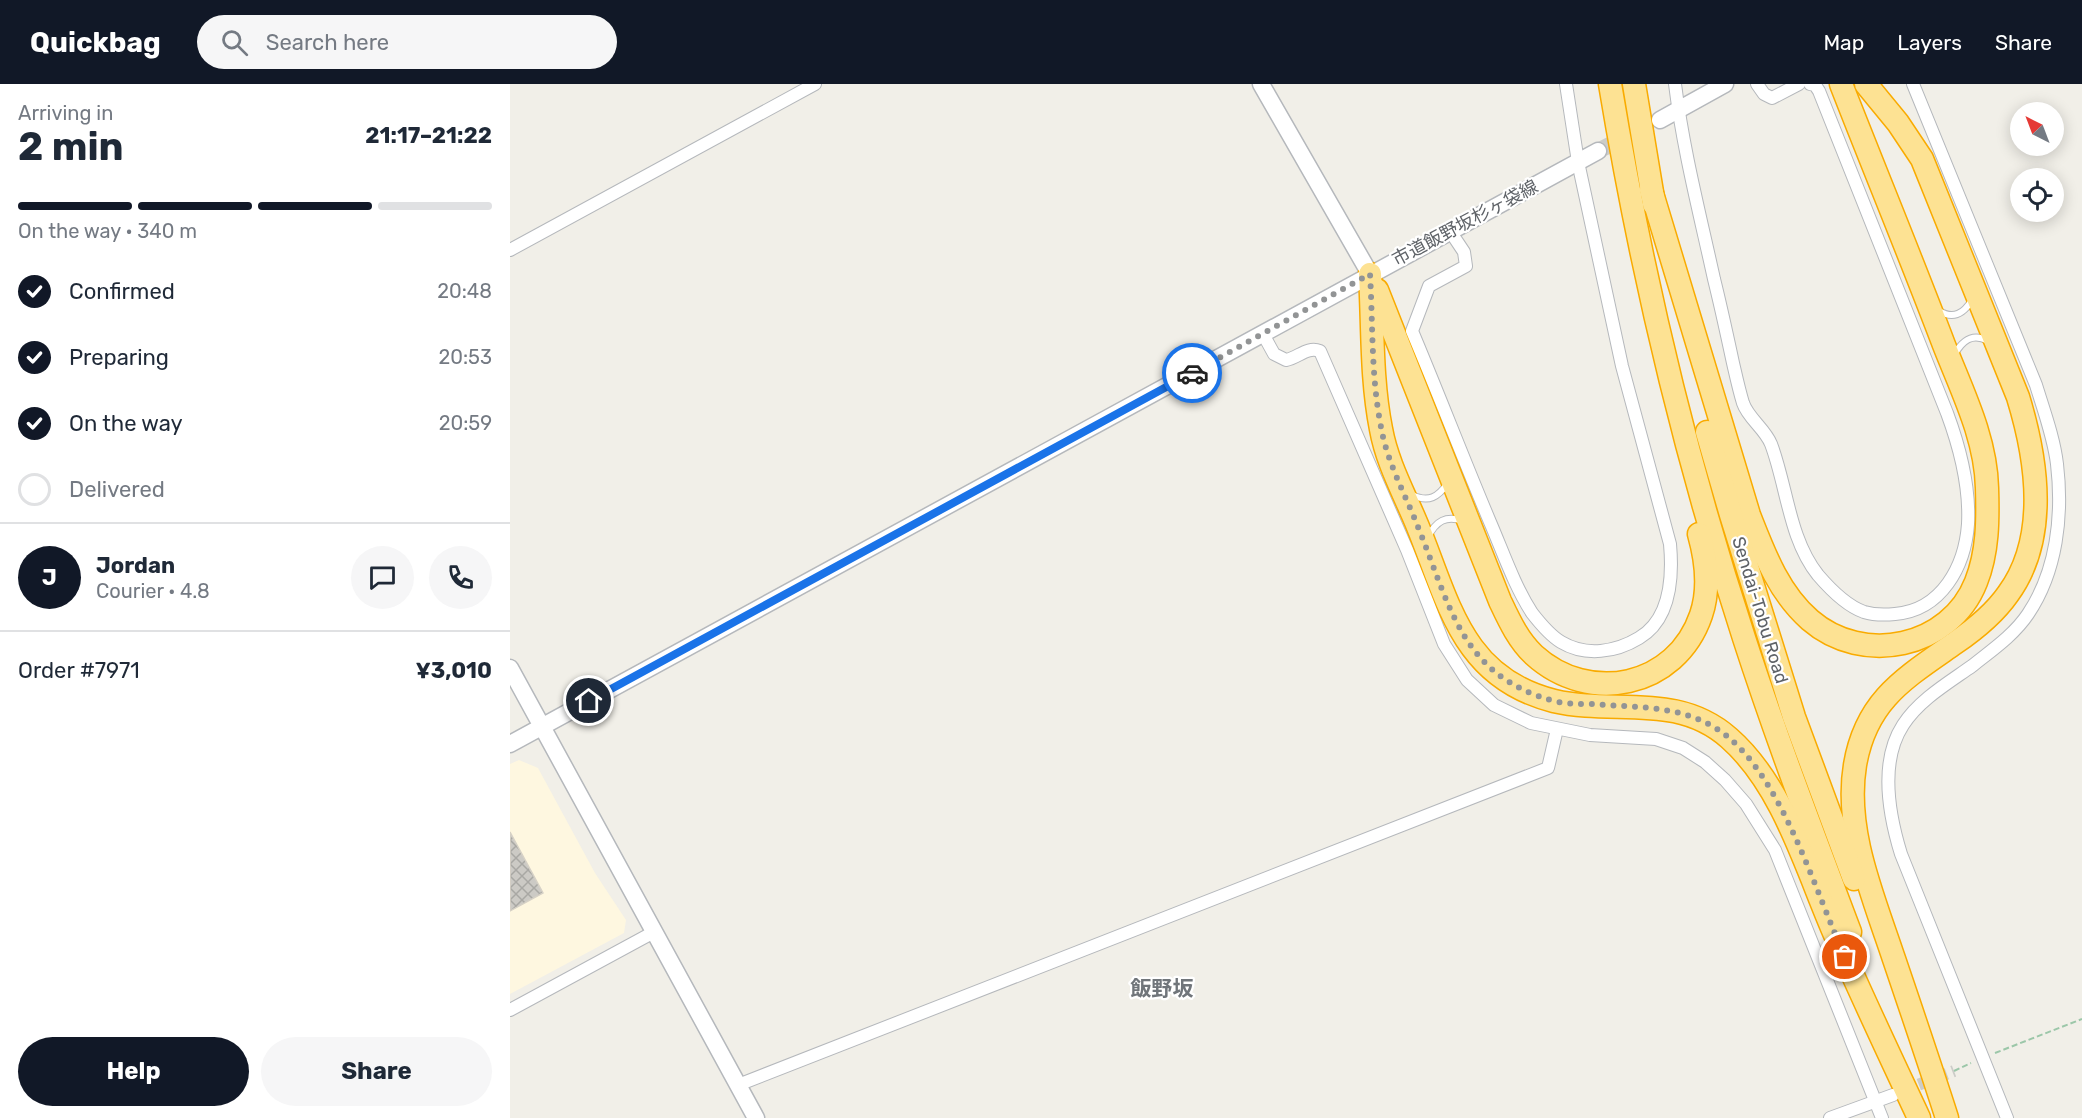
<!DOCTYPE html>
<meta charset="utf-8">
<style>
:root{--surface:#fff;--page:#f6f6f7;--text:#1f2937;--muted:#747a83;--line:#e0e1e3;--accent:#111827}
body{margin:0;font-family:Rubik,"Noto Sans JP",sans-serif;background:var(--page);color:var(--text);height:100vh;display:flex;flex-direction:column;font-size:22px;white-space:nowrap}
*{box-sizing:border-box;margin:0}
p{font-size:20px;color:var(--muted)}
.icon{flex:none;width:33px;height:33px;fill:none;stroke:currentColor;stroke-width:2;stroke-linecap:round;stroke-linejoin:round}
.map{position:relative;flex:1;overflow:hidden}
.side{display:flex;flex-direction:column;background:var(--surface);width:510px}
.side>*{flex:none}
.needle{width:39px;rotate:318deg}
.controls{position:absolute;left:1500px;top:18px;display:grid;gap:12px}
.controls a{display:grid;place-items:center;width:54px;height:54px;border-radius:50%;background:var(--surface);box-shadow:0 3px 15px #0003;font-size:30px}
.pin{position:absolute;display:grid;place-items:center;width:51px;height:51px;color:#fff;margin:-26px;border:3px solid #fff;border-radius:50%;box-shadow:0 2px 6px #0007}
.courier{position:absolute;display:grid;place-items:center;width:60px;height:60px;margin:-30px;border:4px solid #1a73e8;border-radius:50%;background:#fff;color:#222;box-shadow:0 2px 8px #0007}
.summary em{font-style:normal;font-weight:700}
.summary div{display:flex;flex-direction:column-reverse}
.summary{display:flex;align-items:center;justify-content:space-between;height:102px;padding:0 18px}
h1{font-size:39px;font-weight:700;line-height:45px}
.bar{display:grid;grid-template-columns:repeat(4,1fr);gap:9px 6px;align-content:center;height:72px;padding:0 18px}
.bar i{height:8px;border-radius:4px;background:var(--line)}
.bar .current{background:var(--accent)}
.bar p{grid-column:span 4}
.line{display:flex;align-items:center;gap:15px;padding:0 18px;border-top:2px solid var(--line)}
.line div{flex:1}
.round{display:grid;place-items:center;flex:none;width:63px;height:63px;border-radius:32px;background:var(--page)}
ol{padding:0 18px;list-style:none}
li{display:flex;align-items:center;gap:18px;height:66px}
li p{margin-inline-start:auto}
li .icon{padding:6px;border-radius:50%;background:var(--accent);color:#fff;stroke-width:4}
li:last-child{color:var(--muted)}
li i{width:33px;height:33px;border:3px solid var(--line);border-radius:50%}
.button{display:flex;gap:12px;margin-top:auto;padding:12px 18px}
.button a{flex:1;height:69px;border-radius:36px;background:var(--accent);color:#fff;font-size:24px;font-weight:700;line-height:69px;text-align:center}
.button a+a{background:var(--page);color:var(--text)}
header{display:flex;align-items:center;gap:36px;box-sizing:border-box;height:84px;padding:0 30px;background:var(--accent);color:#fff}
header strong{font-size:28px}
nav{display:flex;gap:33px;margin-inline-start:auto;font-size:21px}
.search{width:420px;height:54px;background:var(--page);display:flex;align-items:center;gap:15px;box-sizing:border-box;padding:0 21px;border-radius:33px;color:var(--muted);font-size:22px}
main{display:flex;flex:1;min-height:0}
.map>svg:first-child{display:block}
</style>
<header>
<strong>Quickbag</strong>
<div class="search"><svg class="icon" aria-label="search" viewBox="0 0 24 24"><circle cx="10" cy="10" r="6"/><path d="M15 15l6 6"/></svg>Search here</div>
<nav><a>Map</a><a>Layers</a><a>Share</a></nav>
</header>
<main>
<section class="side">
<div class="summary"><div><h1>2 min</h1><p>Arriving in</p></div><em>21:17–21:22</em></div>
<div class="bar"><i class="current"></i><i class="current"></i><i class="current"></i><i></i><p>On the way · 340 m</p></div>
<ol>
<li><svg class="icon" aria-label="check" viewBox="0 0 24 24"><path d="M5 12l5 5 9-10"/></svg>Confirmed<p>20:48</p></li>
<li><svg class="icon" aria-label="check" viewBox="0 0 24 24"><path d="M5 12l5 5 9-10"/></svg>Preparing<p>20:53</p></li>
<li><svg class="icon" aria-label="check" viewBox="0 0 24 24"><path d="M5 12l5 5 9-10"/></svg>On the way<p>20:59</p></li>
<li><i></i>Delivered</li>
</ol>
<div class="line" style="height:108px"><b class="round" style="background:var(--accent);color:#fff">J</b><div><b>Jordan</b><p>Courier · 4.8</p></div><a class="round"><svg class="icon" aria-label="chat" viewBox="0 0 24 24"><path d="M4 5h16v11H9l-5 4z"/></svg></a><a class="round"><svg class="icon" aria-label="phone" viewBox="0 0 24 24"><path d="M5 4h4l2 5-3 2q2 4 5 5l2-3 5 2v4C11 20 4 13 5 4z"/></svg></a></div>
<div class="line" style="height:78px"><div>Order #7971</div><b>¥3,010</b></div>
<div class="button"><a>Help</a><a>Share</a></div>
</section>
<div class="map">
<svg width="1572" height="1034" viewBox="0 0 1572 1034">
<defs>
<pattern id="building-cross-hatch" width="8" height="8" patternUnits="userSpaceOnUse" patternTransform="scale(1.5)"><rect width="8" height="8" fill="#cccac5"/><path d="M0 0l8 8M0 8l8-8" fill="none" stroke="#a9a8a4"/></pattern>
</defs>
<rect width="100%" height="100%" fill="#f1efe8"/>
<path fill="#fef7e0" d="M 9,676 L 28,684 L 85,789 L 116,836 L 114,849 L 0,910 L 0,680 Z"/>
<path fill="url(#building-cross-hatch)" stroke="#d6d1c6" stroke-width="1.5" d="M 0,748 L 33,809 L 0,827 Z"/>
<g fill="none" stroke-linecap="round" stroke-linejoin="round">
<path stroke="#ccccc8" stroke-width="12" stroke-dasharray="12 6" stroke-linecap="butt" d="M 1392,1007 L 1444,987"/>
<path stroke="#ccccc8" stroke-width="16" stroke-dasharray="16 8" stroke-linecap="butt" d="M 1088,67 L 1141,40"/>
<g stroke="#b5b8bc" stroke-width="8">
<g id="service">
<path d="M 1429,227 C 1444,236 1454,229 1462,216"/>
<path d="M 1444,271 C 1452,257 1462,248 1478,257"/>
<path d="M 902,411 C 919,419 928,413 938,399"/>
<path d="M 918,453 C 926,437 936,431 953,437"/>
</g>
</g>
<g stroke="#b5b8bc" stroke-width="14">
<g id="minor">
<path d="M 1165,0 C 1173,65 1190,131 1204,195 C 1211,223 1217,251 1223,279 C 1226,292 1229,306 1233,319 C 1238,334 1255,345 1261,360 C 1277,402 1279,455 1308,491 C 1320,505 1337,522 1354,528 C 1364,531 1375,531 1385,530 C 1432,526 1455,482 1458,440 C 1460,402 1450,364 1437,329 L 1309,7 L 1305,1 L 1300,0"/>
<path d="M 1247,0 L 1254,10 L 1262,14 L 1289,0"/>
<path d="M 1403,0 L 1526,301 C 1534,327 1544,354 1547,380 C 1553,431 1547,487 1518,530 C 1504,551 1482,566 1462,582 C 1438,599 1409,616 1393,641 C 1369,678 1379,731 1391,770 L 1497,1034"/>
<path d="M 940,147 L 954,168 L 956,182 L 919,202 L 902,247 C 929,311 953,374 980,438 C 993,468 1004,501 1022,529 C 1029,538 1041,552 1051,558 C 1076,573 1106,568 1129,554 C 1161,535 1163,493 1160,460 L 1112,282 L 1068,78 L 1056,0"/>
<path d="M 0,166 L 305,0"/>
<path d="M 753,250 L 764,270 L 776,276 C 788,274 797,262 810,267 L 897,466 L 934,560 L 957,596 L 984,621 L 1021,639 L 1080,651 L 1146,655 L 1173,664 L 1195,678 L 1215,696 L 1236,720 L 1265,766 L 1372,1034"/>
<path d="M 0,926 L 144,848"/>
<path d="M 228,1001 L 1038,684 L 1047,645"/>
<path d="M 1320,1034 L 1383,1011"/>
</g>
</g>
<g stroke="#b5b8bc" stroke-width="19">
<g id="tertiary">
<path d="M 751,0 L 860,190"/>
<path d="M 1150,36 L 1215,0"/>
<path d="M 0,584 L 246,1034"/>
<path d="M 0,660 L 1088,67"/>
</g>
</g>
<g stroke="#f9ab00" stroke-width="25">
<g id="motorway">
<path d="M 1100,0 C 1131,187 1175,373 1234,554 C 1266,653 1303,750 1340,848"/>
<path d="M 1124,0 L 1144,120"/>
<path d="M 1356,0 L 1388,39 L 1412,75 L 1508,313 C 1527,375 1539,454 1498,510 C 1484,530 1464,546 1445,559 C 1395,594 1356,616 1345,681 C 1334,747 1364,814 1384,875 C 1402,928 1420,981 1437,1034"/>
<path d="M 1141,106 L 1239,431 C 1254,469 1268,508 1300,536 C 1353,582 1440,564 1466,498 C 1478,468 1478,435 1477,404 C 1476,354 1452,307 1434,261 C 1401,174 1365,87 1331,0"/>
<path d="M 860,190 C 863,242 861,295 871,345 C 877,379 895,411 908,443 C 939,519 952,594 1044,617 C 1104,631 1167,608 1219,654 C 1274,702 1297,788 1326,853 C 1352,913 1381,974 1409,1034"/>
<path d="M 867,206 L 990,517 C 999,536 1008,556 1024,571 C 1079,621 1166,604 1191,531 C 1200,505 1196,475 1189,450"/>
<path d="M 1197,348 L 1221,431 L 1284,633 L 1344,795"/>
</g>
</g>
<g stroke="#9cc7a9" stroke-width="2" stroke-dasharray="6 3" stroke-linecap="butt">
<path d="M 1485,969 L 1572,935"/>
<path d="M 1444,987 L 1461,979"/>
</g>
<use href="#service" stroke="#fff" stroke-width="6"/>
<use href="#minor" stroke="#fff" stroke-width="12"/>
<use href="#tertiary" stroke="#fff" stroke-width="16"/>
<use href="#motorway" stroke="#fde293" stroke-width="22"/>
</g>
<g fill="none" stroke-linecap="round" stroke-linejoin="round">
<path stroke="#929495" stroke-width="6" stroke-dasharray="0 10.8" d="M 682,289 L 860,190 C 863,241 861,293 871,343 C 877,378 895,410 908,443 C 940,521 951,592 1044,617 C 1055,620 1068,620 1081,620 C 1129,624 1178,620 1218,653 C 1274,699 1305,807 1335,873"/>
<path stroke="#1a73e8" stroke-width="8" d="M 79,617 L 682,289"/>
</g>
<g text-anchor="middle" dominant-baseline="central" stroke-width="4.5" stroke-linejoin="round" paint-order="stroke">
<g font-size="18" fill="#5f6368" stroke="#fff">
<text transform="translate(955 139) rotate(-28)">市道飯野坂杉ヶ袋線</text>
<text transform="translate(1250 526) rotate(73)">Sendai-Tobu Road</text>
</g>
<g font-size="21" font-weight="bold" fill="#70757a" stroke="#fff">
<text x="652" y="904">飯野坂</text>
</g>
</g>
</svg>
<div class="controls">
<a><svg class="needle" viewBox="-14 -14 28 28"><path d="M0-13l5 13h-10z" fill="#e53935"/><path d="M0 13l5-13h-10z" fill="#747a83"/></svg></a>
<a><svg class="icon" aria-label="locate" viewBox="0 0 24 24"><circle cx="12" cy="12" r="6"/><path d="M12 2v4M12 18v4M2 12h4M18 12h4"/></svg></a>
</div>
<div class="pin" style="left:1335px;top:873px;background:#ea580c"><svg class="icon" aria-label="bag" viewBox="0 0 24 24"><path d="M5 8h14l-1 12H6zM9 8a3 3 0 0 1 6 0"/></svg></div>
<div class="pin" style="left:79px;top:617px;background:#1f2937"><svg class="icon" aria-label="home" viewBox="0 0 24 24"><path d="M3 11l9-7 9 7M6 9v11h12V9"/></svg></div>
<div class="courier" style="left:682px;top:289px"><svg class="icon" aria-label="car" viewBox="0 0 24 24"><path d="M5 17H2v-5l4-1 3-4h7l3 4 3 1v5h-3M9 17h6M6 11h13"/><circle cx="7" cy="17" r="2"/><circle cx="17" cy="17" r="2"/></svg></div>
</div>
</main>
